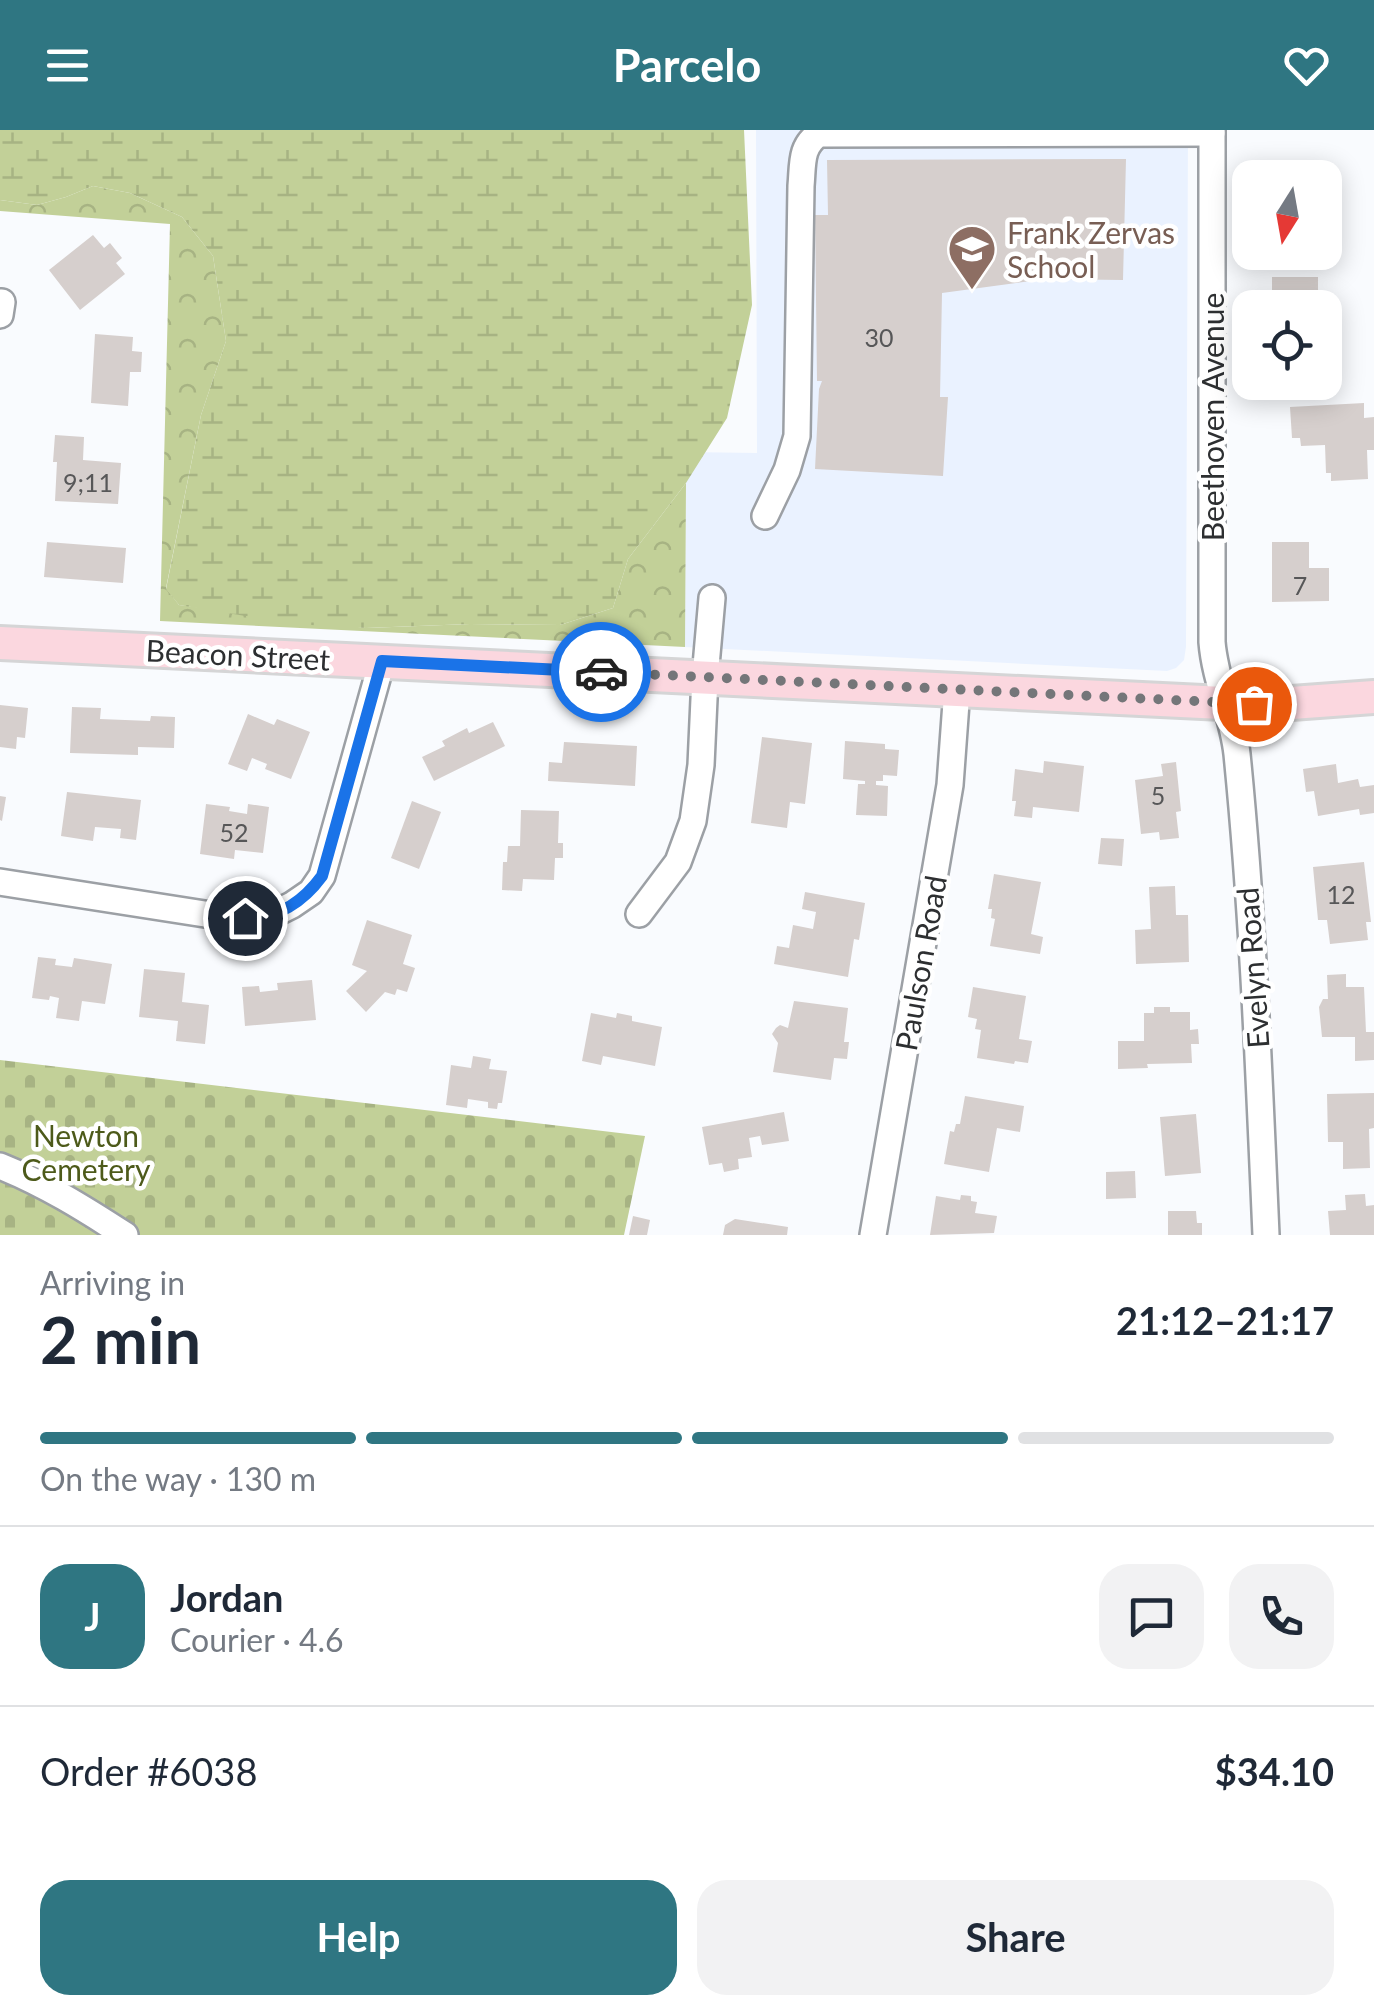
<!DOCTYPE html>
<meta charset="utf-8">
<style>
:root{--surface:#fff;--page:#f2f2f3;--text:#1f2937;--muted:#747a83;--line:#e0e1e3;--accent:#2f7682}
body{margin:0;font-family:Lato,sans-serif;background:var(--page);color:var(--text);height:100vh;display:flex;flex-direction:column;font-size:38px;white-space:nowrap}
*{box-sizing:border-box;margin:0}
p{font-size:32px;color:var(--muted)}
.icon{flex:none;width:55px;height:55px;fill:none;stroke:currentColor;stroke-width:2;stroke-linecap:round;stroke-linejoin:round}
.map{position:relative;height:1105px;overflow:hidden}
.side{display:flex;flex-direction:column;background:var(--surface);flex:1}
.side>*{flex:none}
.needle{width:65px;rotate:191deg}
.controls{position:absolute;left:1232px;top:30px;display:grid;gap:20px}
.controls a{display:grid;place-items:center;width:110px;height:110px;border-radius:20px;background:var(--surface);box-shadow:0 5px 25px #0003;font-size:50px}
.pin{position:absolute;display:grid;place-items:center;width:85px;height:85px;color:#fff;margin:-42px;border:5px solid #fff;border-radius:50%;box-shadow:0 2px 10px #0007}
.courier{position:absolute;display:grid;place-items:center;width:100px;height:100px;margin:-50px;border:8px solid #1a73e8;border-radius:50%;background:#fff;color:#222;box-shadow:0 2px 12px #0007}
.headline em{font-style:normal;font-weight:700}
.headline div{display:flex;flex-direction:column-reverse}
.headline{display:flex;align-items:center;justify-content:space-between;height:170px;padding:0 40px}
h1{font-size:65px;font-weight:700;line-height:75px}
.bar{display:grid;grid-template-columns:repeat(4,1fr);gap:15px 10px;align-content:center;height:120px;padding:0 40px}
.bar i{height:12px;border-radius:8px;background:var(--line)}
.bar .on{background:var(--accent)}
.bar p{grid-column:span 4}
.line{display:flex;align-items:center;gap:25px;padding:0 40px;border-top:2px solid var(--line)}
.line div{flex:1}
.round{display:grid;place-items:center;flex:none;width:105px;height:105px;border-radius:30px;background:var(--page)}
.cta{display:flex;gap:20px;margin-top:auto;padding:20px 40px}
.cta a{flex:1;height:115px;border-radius:30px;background:var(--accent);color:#fff;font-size:40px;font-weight:700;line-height:115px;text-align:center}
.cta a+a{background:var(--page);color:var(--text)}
header{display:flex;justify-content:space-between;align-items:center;height:130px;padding:0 40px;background:var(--accent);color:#fff;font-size:45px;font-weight:700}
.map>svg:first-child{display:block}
</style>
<header><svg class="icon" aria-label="menu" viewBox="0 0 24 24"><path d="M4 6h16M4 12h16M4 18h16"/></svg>Parcelo<svg class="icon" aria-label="heart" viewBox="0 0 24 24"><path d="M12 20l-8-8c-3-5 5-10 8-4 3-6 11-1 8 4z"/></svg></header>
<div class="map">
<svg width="1374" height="1105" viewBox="0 0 1374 1105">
<defs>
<pattern id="forest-crowns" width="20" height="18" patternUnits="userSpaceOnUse" patternTransform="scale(2.5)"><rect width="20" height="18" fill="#c2d098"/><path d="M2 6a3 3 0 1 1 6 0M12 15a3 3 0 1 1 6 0" fill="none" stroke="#a7b383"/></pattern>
<pattern id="wetland-marsh" width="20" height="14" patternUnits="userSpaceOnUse" patternTransform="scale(2.5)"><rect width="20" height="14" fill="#c2d098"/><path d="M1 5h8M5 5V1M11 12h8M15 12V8" fill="none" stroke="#a7b383"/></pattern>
<pattern id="cemetery-stones" width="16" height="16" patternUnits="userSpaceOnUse" patternTransform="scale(2.5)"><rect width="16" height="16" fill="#c2d098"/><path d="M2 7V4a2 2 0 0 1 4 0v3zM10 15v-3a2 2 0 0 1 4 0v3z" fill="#a7b383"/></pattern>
</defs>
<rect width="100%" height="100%" fill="#f9fbfe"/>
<path fill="#eaf2ff" d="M 756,0 L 1188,0 L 1186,517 L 1184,530 L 1176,538 L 1167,541 L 685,517 L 686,322 L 757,323 Z"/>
<path fill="url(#forest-crowns)" d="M 93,56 L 130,63 L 182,87 L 213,126 L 226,211 L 201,285 L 166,458 L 179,475 L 366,498 L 470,494 L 560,495 L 613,478 L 628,429 L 686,353 L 685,517 L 160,491 L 170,94 L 0,81 L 0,70 L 37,75 L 66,67 Z"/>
<path fill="url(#wetland-marsh)" d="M 0,0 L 744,0 L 752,175 L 727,288 L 686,353 L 628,429 L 613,478 L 560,495 L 470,494 L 366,498 L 293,494 L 179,475 L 166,459 L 201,285 L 226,211 L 213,126 L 182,87 L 130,63 L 93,56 L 66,67 L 37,75 L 0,70 Z"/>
<path fill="url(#cemetery-stones)" d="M 0,930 L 645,1006 L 624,1105 L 0,1105 Z"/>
<g fill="#d6cfcd">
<path d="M 1126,29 L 1123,150 L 1045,149 L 942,163 L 940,267 L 948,267 L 943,346 L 815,339 L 819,259 L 822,251 L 817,251 L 815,85 L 828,85 L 827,30 Z"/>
<path d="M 1273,32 L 1316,32 L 1316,48 L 1274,48 Z"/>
<path d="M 1325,50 L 1336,50 L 1336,91 L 1325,92 Z"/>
<path d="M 93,105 L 104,118 L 110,113 L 122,128 L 116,133 L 125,144 L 80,180 L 49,140 Z"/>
<rect x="1272" y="147" width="46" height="31"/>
<rect x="1325" y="197" width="7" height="45"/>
<path d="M 95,204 L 133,207 L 132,221 L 142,222 L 141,242 L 130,242 L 128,276 L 91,273 Z"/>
<path d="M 1364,273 L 1364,288 L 1374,287 L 1374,320 L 1367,320 L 1368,349 L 1331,351 L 1331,343 L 1326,343 L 1325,315 L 1301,316 L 1300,308 L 1292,308 L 1290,277 Z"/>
<path d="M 55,305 L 84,307 L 83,330 L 121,333 L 118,374 L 55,371 L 57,332 L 53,332 Z"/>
<path d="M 47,412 L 126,418 L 123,453 L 44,447 Z"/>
<path d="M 1272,412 L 1309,412 L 1309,438 L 1329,438 L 1329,471 L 1272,472 Z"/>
<path d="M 0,575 L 28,578 L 25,608 L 17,607 L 16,619 L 0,617 Z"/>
<path d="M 72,577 L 101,578 L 100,589 L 150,591 L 151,586 L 175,587 L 174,618 L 138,617 L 138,625 L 70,623 Z"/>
<path d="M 248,584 L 274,595 L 277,589 L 310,602 L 291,649 L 265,639 L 267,634 L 252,628 L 247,641 L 228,634 Z"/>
<path d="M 493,592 L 505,616 L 434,651 L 422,627 L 445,616 L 442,611 L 467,598 L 469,603 Z"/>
<path d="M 762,607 L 812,613 L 805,674 L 790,672 L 787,698 L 751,693 Z"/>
<path d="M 845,611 L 885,614 L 885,619 L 899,620 L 897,646 L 883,645 L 883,651 L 876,651 L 876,655 L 888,656 L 887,686 L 856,685 L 858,654 L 865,654 L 865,651 L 843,649 Z"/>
<path d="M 564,612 L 637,616 L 635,656 L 548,651 L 549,632 L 562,633 Z"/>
<path d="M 1044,631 L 1084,636 L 1079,682 L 1033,677 L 1032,688 L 1014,686 L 1016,671 L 1012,671 L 1015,639 L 1043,643 Z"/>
<path d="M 1176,632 L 1181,681 L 1176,682 L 1179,708 L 1160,710 L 1159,702 L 1141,704 L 1135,650 L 1163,646 L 1161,634 Z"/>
<path d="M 1336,634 L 1338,653 L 1358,649 L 1360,657 L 1374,655 L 1374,683 L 1360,685 L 1359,679 L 1318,686 L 1314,661 L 1306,662 L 1303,639 Z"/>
<path d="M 67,662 L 141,670 L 136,710 L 120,708 L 121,699 L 95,697 L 93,711 L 61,706 Z"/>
<path d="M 0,666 L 6,667 L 2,691 L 0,690 Z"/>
<path d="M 412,671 L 441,682 L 419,739 L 391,728 Z"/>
<path d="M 206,674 L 230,677 L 229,681 L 247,684 L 248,674 L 269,677 L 263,723 L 235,720 L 234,729 L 200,724 Z"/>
<path d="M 521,680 L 559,681 L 558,713 L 563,713 L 563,728 L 555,728 L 554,750 L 523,749 L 522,761 L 502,760 L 503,732 L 507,732 L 508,716 L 520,716 Z"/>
<path d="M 1101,708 L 1124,709 L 1122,736 L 1098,734 Z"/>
<path d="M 1364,732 L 1371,792 L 1366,792 L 1368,810 L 1330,814 L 1327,790 L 1318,790 L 1313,737 Z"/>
<path d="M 994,744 L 1041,752 L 1031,804 L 1043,807 L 1040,824 L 990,816 L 995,789 L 991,788 L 992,779 L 988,779 Z"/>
<path d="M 1175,756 L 1176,785 L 1188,785 L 1189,832 L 1136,834 L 1135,800 L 1151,799 L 1149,757 Z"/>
<path d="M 805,762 L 865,773 L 859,810 L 854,809 L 848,847 L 774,834 L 777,816 L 789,818 L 793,795 L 813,799 L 816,782 L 802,779 Z"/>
<path d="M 367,790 L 412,805 L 403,834 L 415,838 L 407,862 L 397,859 L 395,865 L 385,862 L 366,882 L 346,861 L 367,841 L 352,835 Z"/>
<path d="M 38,827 L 56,829 L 55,835 L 72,837 L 74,828 L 112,834 L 105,874 L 82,871 L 79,891 L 56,888 L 59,868 L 50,866 L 49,870 L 32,868 Z"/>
<path d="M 144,839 L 185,843 L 182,872 L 209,875 L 205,914 L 176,911 L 178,891 L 139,887 Z"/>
<path d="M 1346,844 L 1346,857 L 1364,857 L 1366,902 L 1374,902 L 1374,930 L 1355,931 L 1355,907 L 1322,907 L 1319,877 L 1323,869 L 1328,869 L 1327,845 Z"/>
<path d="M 312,850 L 316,890 L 245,896 L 242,857 L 259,856 L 260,862 L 278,860 L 277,853 Z"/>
<path d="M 973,857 L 1026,866 L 1019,909 L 1032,911 L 1028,933 L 1015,931 L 1014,934 L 977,928 L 981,900 L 975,899 L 977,889 L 968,887 Z"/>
<path d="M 794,871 L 848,878 L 844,912 L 849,912 L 847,929 L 834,928 L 831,950 L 773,942 L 778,913 L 772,904 L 776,898 L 780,895 L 788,898 Z"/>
<path d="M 1154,877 L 1170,877 L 1170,882 L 1190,882 L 1190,900 L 1198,899 L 1199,914 L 1191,914 L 1192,933 L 1147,934 L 1148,938 L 1118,939 L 1118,911 L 1144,911 L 1144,883 L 1154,883 Z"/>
<path d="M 591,883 L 616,888 L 617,883 L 632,886 L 632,891 L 662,897 L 655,936 L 603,926 L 601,935 L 582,931 Z"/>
<path d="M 473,926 L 491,929 L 489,939 L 507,941 L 502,973 L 498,973 L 497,979 L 488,978 L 488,972 L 468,969 L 467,978 L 446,975 L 451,935 L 471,938 Z"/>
<path d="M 1374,963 L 1374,998 L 1369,999 L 1370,1038 L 1343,1039 L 1343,1012 L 1328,1012 L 1327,964 Z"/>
<path d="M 965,966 L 1024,976 L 1020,1002 L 997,998 L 989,1042 L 944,1034 L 950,1001 L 954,1002 L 956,994 L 960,994 Z"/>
<path d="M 784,982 L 789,1011 L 762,1015 L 760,1006 L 749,1008 L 752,1027 L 738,1029 L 739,1039 L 724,1042 L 722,1033 L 709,1035 L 702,997 Z"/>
<path d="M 1196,984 L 1201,1043 L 1165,1046 L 1160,987 Z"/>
<path d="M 1135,1041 L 1136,1068 L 1106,1069 L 1106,1042 Z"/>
<path d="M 1365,1064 L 1366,1076 L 1374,1075 L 1374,1105 L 1330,1105 L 1328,1081 L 1346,1080 L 1345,1065 Z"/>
<path d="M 961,1065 L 971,1066 L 971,1071 L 977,1072 L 975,1083 L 997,1086 L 994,1103 L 930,1105 L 936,1066 L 960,1070 Z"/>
<path d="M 1168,1081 L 1196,1081 L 1197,1093 L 1202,1093 L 1202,1105 L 1168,1105 Z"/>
<path d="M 633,1086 L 650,1090 L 647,1105 L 629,1105 Z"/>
<path d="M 735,1089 L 788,1097 L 787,1105 L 723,1105 L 725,1095 Z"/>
</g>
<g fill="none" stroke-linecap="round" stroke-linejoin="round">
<g stroke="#9ca0a5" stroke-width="30">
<g id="minor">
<path d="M 1212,0 L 1212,512 C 1215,551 1233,586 1237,624 C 1253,784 1259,945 1266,1105"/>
<path d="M 0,185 L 2,172"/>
<path d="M 765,386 L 787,340 L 797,306 L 801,56 C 803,35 800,16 819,4 L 1212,3"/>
<path d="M 0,752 L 224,787 L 266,788 L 292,775 L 311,762 L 322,746 L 382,531"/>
<path d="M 639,784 L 678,732 L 693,691 L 701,635 L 705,547 L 712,468"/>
<path d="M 0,1036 C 45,1054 85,1079 125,1105"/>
<path d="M 873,1105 L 950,655 L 957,559"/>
</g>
</g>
<g stroke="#d5d5d6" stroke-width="38">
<path id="major" d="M 0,513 L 1243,574 L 1278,574 L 1374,567"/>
</g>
<use href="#minor" stroke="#fff" stroke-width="25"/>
<use href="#major" stroke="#fbd7df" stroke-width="32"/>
</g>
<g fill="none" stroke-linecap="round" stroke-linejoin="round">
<path stroke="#747679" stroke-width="10" stroke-dasharray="0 18" d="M 601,542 L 1254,574"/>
<path stroke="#1a73e8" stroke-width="12" d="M 245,788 C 277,789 303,772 322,746 L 382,531 L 601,542"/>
</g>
<defs>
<g id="school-pin" transform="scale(2.5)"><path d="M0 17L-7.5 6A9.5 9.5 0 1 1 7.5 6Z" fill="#8d6e63" stroke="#fff"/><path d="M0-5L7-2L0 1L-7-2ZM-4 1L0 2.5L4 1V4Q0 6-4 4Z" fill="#fff"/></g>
</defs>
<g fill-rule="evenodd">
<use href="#school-pin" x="972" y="119"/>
</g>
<g text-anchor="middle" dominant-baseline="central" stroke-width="9" stroke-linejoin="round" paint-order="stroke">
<g font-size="25" fill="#575758">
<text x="879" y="207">30</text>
<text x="88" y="352">9;11</text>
<text x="1300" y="455">7</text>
<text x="1158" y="665">5</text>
<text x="234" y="702">52</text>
<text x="1341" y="764">12</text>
</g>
<g font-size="30" fill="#785e54" stroke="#fff" text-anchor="start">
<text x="1007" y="102">Frank Zervas<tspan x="1007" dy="34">School</tspan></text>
</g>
<g font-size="30" fill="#2d2f31" stroke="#fff">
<text transform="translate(1212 287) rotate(-90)">Beethoven Avenue</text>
<text transform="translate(238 524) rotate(3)">Beacon Street</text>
<text transform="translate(920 833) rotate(-80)">Paulson Road</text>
<text transform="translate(1252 838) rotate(-94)">Evelyn Road</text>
</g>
<g font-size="30" fill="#4d5a1a" stroke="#fff">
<text x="86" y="1005">Newton<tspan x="86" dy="34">Cemetery</tspan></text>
</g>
</g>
</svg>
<div class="controls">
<a><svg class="needle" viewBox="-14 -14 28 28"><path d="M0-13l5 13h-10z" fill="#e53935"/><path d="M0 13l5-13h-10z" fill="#747a83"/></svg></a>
<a><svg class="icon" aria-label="locate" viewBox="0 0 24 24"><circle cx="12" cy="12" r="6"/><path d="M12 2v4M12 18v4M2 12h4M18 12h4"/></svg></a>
</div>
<div class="pin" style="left:1254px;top:574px;background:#ea580c"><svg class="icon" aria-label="bag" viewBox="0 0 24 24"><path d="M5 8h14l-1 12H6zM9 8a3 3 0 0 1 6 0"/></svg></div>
<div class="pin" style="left:245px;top:788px;background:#1f2937"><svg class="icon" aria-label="home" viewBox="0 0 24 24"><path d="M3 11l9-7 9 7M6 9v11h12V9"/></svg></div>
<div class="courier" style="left:601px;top:542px"><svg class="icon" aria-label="car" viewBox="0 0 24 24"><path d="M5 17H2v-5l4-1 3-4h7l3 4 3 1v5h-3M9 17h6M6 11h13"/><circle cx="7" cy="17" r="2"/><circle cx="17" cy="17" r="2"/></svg></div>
</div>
<section class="side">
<div class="headline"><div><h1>2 min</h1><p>Arriving in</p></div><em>21:12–21:17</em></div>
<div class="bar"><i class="on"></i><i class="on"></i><i class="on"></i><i></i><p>On the way · 130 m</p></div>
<div class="line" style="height:180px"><b class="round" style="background:var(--accent);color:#fff">J</b><div><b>Jordan</b><p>Courier · 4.6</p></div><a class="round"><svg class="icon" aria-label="chat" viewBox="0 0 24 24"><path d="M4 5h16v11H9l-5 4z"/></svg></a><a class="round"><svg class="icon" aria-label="phone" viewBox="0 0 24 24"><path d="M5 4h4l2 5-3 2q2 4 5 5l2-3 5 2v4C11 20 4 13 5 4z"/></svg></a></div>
<div class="line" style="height:130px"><div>Order #6038</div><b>$34.10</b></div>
<div class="cta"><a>Help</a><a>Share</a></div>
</section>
